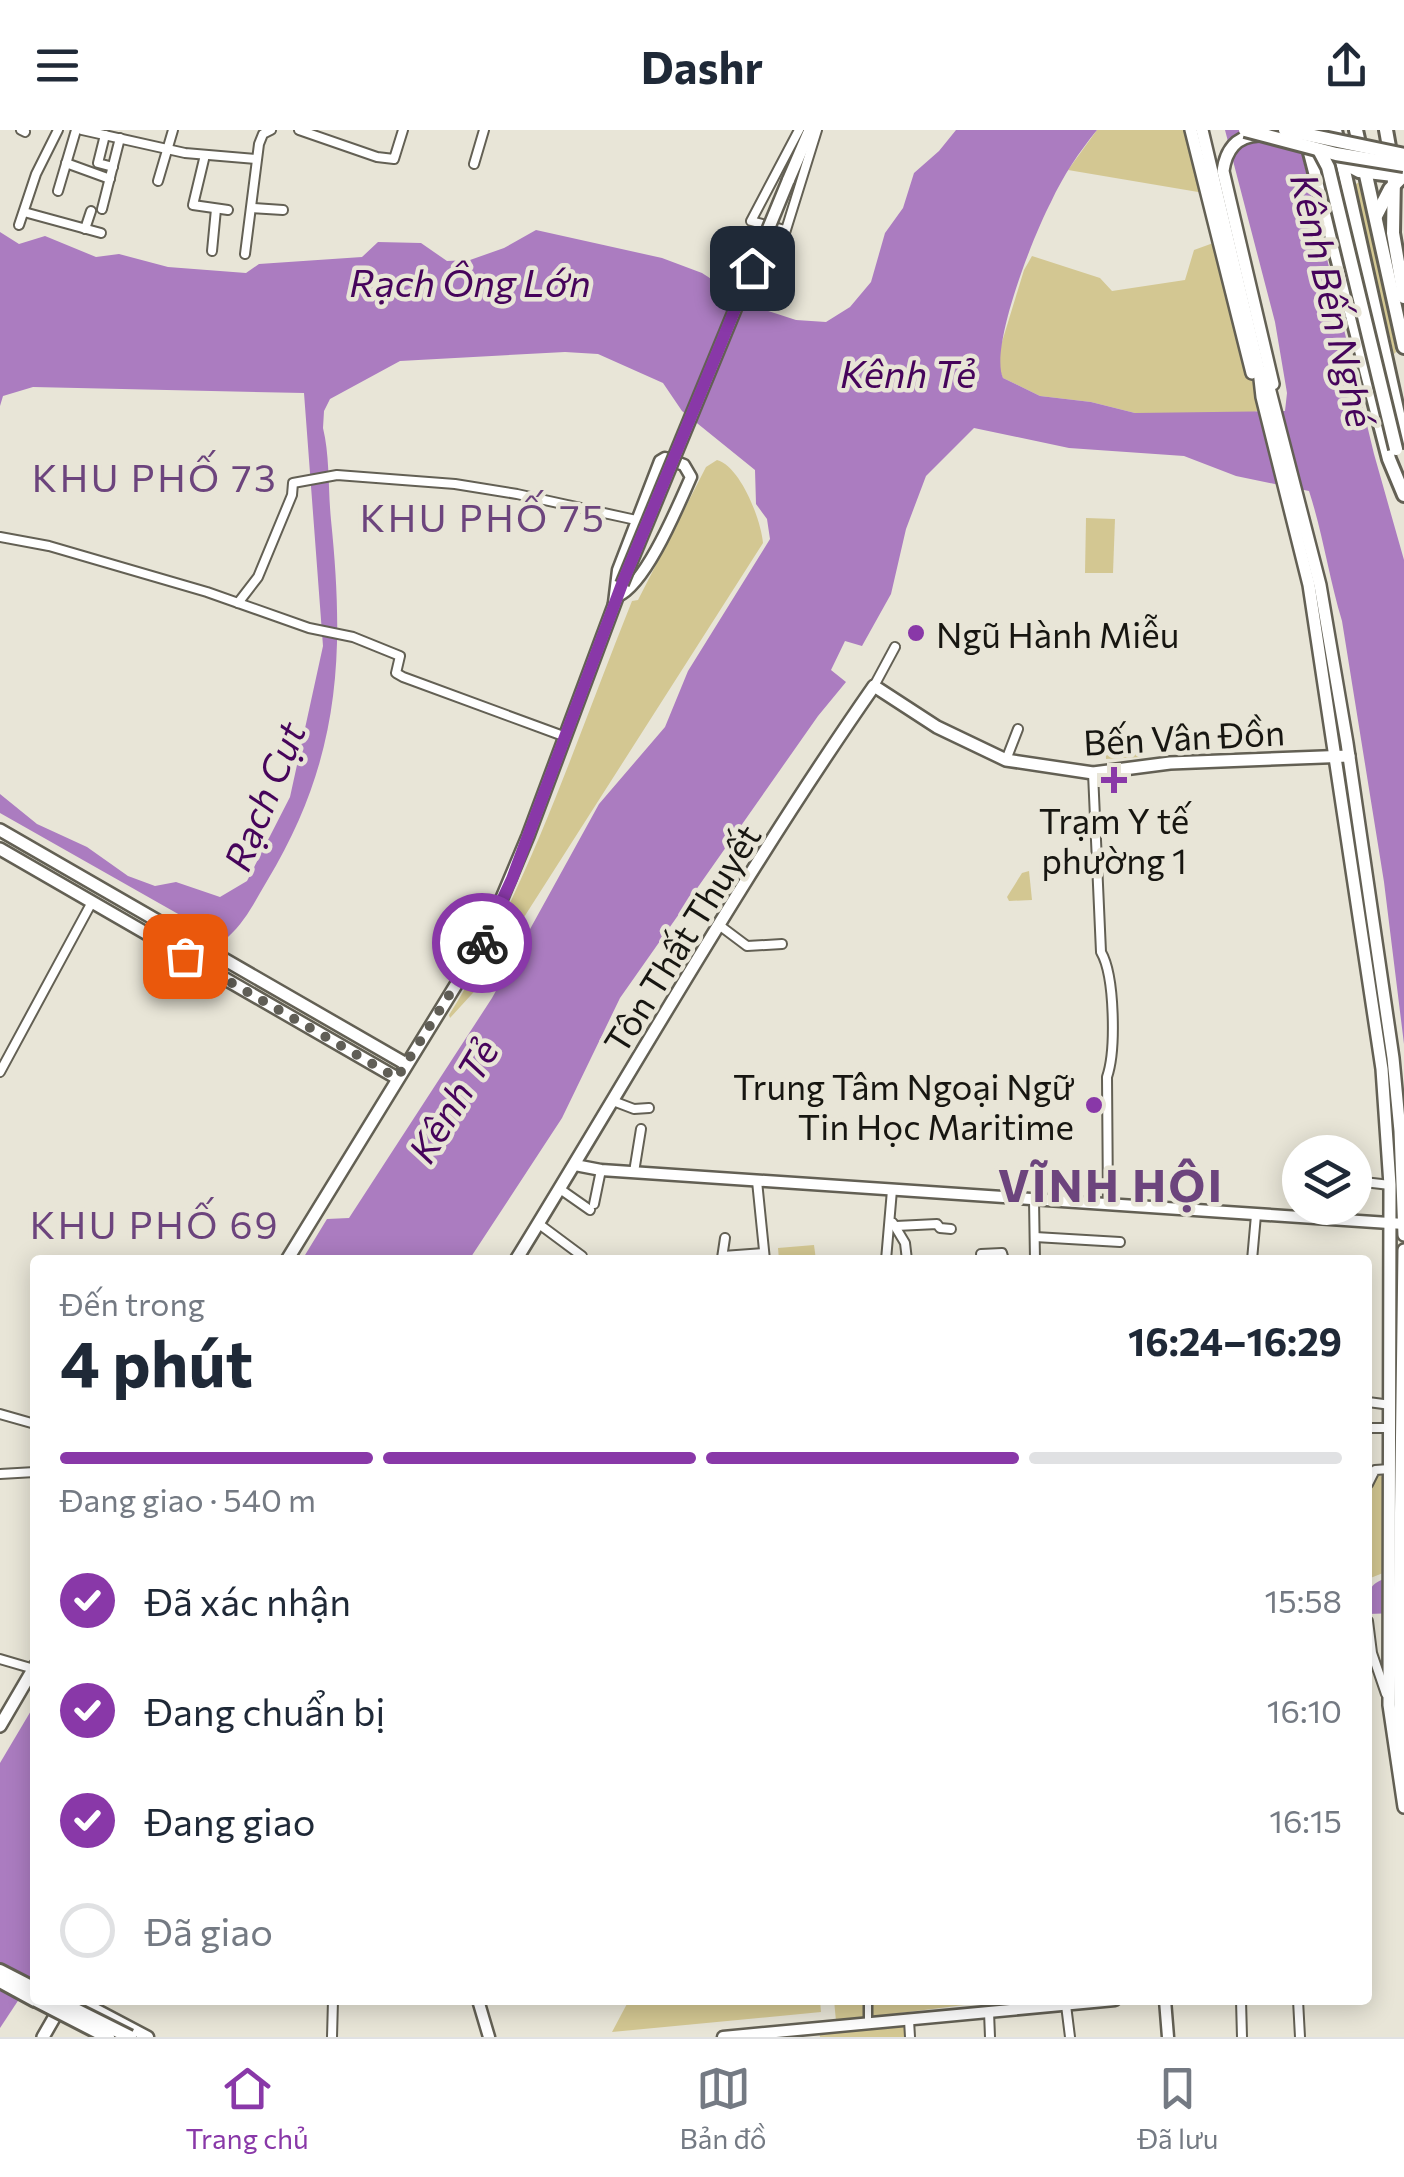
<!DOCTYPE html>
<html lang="vi">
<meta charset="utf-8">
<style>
:root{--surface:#fff;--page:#f2f2f3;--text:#1f2937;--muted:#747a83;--line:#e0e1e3;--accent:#8938a8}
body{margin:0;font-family:Commissioner,sans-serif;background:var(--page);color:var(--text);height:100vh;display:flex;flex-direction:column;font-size:38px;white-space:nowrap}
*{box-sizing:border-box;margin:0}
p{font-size:32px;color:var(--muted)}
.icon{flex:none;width:55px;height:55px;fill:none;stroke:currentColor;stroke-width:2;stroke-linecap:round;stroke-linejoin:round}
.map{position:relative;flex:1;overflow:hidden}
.side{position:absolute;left:30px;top:1125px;width:1342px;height:750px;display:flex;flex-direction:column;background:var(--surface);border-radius:10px;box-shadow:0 5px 25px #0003}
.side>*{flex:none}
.controls{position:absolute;left:1282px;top:1005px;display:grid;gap:20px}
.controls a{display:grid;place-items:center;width:90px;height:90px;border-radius:50%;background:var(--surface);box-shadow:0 5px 25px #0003;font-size:50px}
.pin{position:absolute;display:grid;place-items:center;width:85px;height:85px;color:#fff;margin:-42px;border-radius:20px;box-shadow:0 5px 15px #0006}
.courier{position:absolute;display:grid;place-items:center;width:100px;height:100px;margin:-50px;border:8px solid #8938a8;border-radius:50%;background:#fff;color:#222;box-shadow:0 2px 12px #0007}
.summary em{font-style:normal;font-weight:700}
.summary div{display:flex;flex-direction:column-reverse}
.summary{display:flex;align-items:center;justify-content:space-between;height:170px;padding:0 30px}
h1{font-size:65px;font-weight:700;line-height:75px}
.bar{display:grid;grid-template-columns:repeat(4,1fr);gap:15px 10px;align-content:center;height:120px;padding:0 30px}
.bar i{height:12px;border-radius:8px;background:var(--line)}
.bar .active{background:var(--accent)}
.bar p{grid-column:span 4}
ol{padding:0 30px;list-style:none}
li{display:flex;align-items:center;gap:30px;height:110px}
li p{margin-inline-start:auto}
li .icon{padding:10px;border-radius:50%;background:var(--accent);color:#fff;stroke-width:4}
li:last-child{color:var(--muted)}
li i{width:55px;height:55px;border:5px solid var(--line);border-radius:50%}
header{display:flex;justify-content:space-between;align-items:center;height:130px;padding:0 30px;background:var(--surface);font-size:45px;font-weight:700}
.tabs{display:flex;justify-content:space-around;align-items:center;height:140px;border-top:2px solid var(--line);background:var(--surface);font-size:28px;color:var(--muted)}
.tabs a{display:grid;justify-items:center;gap:5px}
.tabs .active{color:var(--accent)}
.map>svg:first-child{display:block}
</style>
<header><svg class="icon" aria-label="menu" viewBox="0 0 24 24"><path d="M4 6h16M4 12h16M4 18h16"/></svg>Dashr<svg class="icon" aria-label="share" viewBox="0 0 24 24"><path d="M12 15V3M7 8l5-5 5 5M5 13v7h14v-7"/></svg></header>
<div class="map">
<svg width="1404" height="1907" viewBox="0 0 1404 1907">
<rect width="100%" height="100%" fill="#e8e5d7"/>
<g fill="#d3c792">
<path d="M 1097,0 L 1193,0 L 1210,64 L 1068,40 Z"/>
<path d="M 1361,51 L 1396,222 L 1394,224 L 1355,67 L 1356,54 Z"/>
<path d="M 1216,112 L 1248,244 L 1262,267 L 1265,279 L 1251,283 L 1135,283 L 1091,272 L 1040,266 L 1003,248 L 998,237 L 998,225 L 1024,140 L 1032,126 L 1100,148 L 1112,161 L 1185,150 L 1194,120 Z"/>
<path d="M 717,330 C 741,337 761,390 763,413 L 482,853 L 450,888 L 449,885 C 529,758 576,610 632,471 L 638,470 L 706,337 Z"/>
<path d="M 1086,388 L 1115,389 L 1113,443 L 1085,443 Z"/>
<path d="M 1140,608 L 1141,627 L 1106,629 L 1105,609 Z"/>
<path d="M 1029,741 L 1032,770 L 1009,771 L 1007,767 L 1022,743 Z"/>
<path d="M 814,1115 L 816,1130 L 779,1130 L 778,1118 Z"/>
<path d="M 1379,1344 L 1388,1353 L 1383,1443 L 1368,1449 L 1368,1364 L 1371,1349 Z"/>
<path d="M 629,1870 L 820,1870 L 821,1882 L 612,1902 Z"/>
<path d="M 834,1870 L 1004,1870 L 836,1891 Z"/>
<path d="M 906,1892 L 907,1907 L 820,1907 L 819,1901 Z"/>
</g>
<g fill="#ab7cc0">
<path d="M 956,0 L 1097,0 C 1079,22 1063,46 1051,72 C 1034,104 989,217 1003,248 L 1040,266 L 1091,272 L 1135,283 L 1285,281 L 1287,263 L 1275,192 L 1225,0 L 1296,0 L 1374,324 L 1404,430 L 1404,914 L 1384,752 L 1342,491 C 1329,448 1323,404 1309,361 L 1236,346 L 1184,326 L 1069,318 L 974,298 L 926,346 L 906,399 L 891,464 L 862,516 L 845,511 L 831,540 L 846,552 L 818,586 L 620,868 L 562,988 L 469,1130 L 302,1130 L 327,1089 L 349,1088 L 492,868 L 599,674 L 665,597 L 688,541 L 770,409 L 767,389 L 756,374 L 755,340 L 682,281 L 663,253 L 598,224 L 565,222 L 400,231 L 330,269 L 324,281 L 323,298 C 330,327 328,360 331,390 C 345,527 340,630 267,751 C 255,771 246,791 228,807 L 217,806 L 0,683 L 0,664 L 37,694 L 87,717 L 128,746 L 155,756 L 176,752 L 220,767 L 247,751 L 290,667 L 323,516 L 304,263 L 33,257 L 3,266 L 0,276 L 0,102 L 19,114 L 45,106 L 96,127 L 119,124 L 168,137 L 246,143 L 259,134 L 362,127 L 378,112 L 421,113 L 447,131 L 470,130 L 504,118 L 536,100 L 662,128 L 702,143 L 753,176 L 796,190 L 826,192 L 850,177 L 871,152 L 885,103 L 903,78 L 914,43 L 939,21 Z"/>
<path d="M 1401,1443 L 1397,1483 L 1368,1484 C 1367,1452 1372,1453 1401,1443 Z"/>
<path d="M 35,1574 L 35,1845 L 0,1898 L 0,1633 Z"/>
</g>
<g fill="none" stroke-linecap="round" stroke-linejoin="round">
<g stroke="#636054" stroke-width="11">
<path id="pedestrian" d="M 868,1875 L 868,1893"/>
</g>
<g stroke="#636054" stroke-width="12">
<g id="minor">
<path d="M 21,0 L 25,2"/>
<path d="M 82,0 L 185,23 L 256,29"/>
<path d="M 299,0 L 377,27 L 394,29 L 403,0"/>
<path d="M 105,5 L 98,33 L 113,37"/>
<path d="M 205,25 L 193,75 L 228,80"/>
<path d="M 66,33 L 110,49"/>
<path d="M 474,34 L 484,0"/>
<path d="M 158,51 L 173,0"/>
<path d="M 58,61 L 76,0"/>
<path d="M 252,78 L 283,80"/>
<path d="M 102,79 L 120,8"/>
<path d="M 24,82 L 101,103"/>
<path d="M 19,95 L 36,44 L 58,0"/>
<path d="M 85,99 L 91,81"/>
<path d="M 785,100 L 751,91 L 799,0"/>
<path d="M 212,121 L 216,79"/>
<path d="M 245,124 L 259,14 L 263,4 L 271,0"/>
<path d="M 751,167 L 763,139 L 776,132 L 817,0"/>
<path d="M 0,407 L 49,416 L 207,462 L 309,498 L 353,507 L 400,526 L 396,543 L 403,547 L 566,607"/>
<path d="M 238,473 L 258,447 L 292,365 L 293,353 L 337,345 L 455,354 L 517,364 L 636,390"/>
<path d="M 874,556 L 895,517"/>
<path d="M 1006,630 L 1018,599"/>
<path d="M 1093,643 L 1101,822 C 1115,846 1116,921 1107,947 L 1108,1075"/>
<path d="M 719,795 L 747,816 L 782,814"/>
<path d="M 0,942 L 92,772"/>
<path d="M 613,971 L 634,979 L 649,978"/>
<path d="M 634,1042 L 641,999"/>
<path d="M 757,1051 L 765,1130"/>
<path d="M 1355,1051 L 1390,1055"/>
<path d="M 560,1059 L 590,1080"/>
<path d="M 1034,1070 L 1035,1130"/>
<path d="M 594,1074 L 601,1040"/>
<path d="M 893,1093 L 905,1113 L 907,1130"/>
<path d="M 539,1094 L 582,1126"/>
<path d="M 896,1096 L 937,1094 L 940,1098 L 951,1099"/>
<path d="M 1035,1107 L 1120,1112"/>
<path d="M 981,1124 L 1002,1123 L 1004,1130"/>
<path d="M 723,1126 L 764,1123"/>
<path d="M 722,1128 L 725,1108"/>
<path d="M 886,1130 L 892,1060"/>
<path d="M 1252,1130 L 1256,1085"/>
<path d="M 1368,1272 L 1391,1275"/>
<path d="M 0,1284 L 35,1294"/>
<path d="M 1368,1298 L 1391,1298"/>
<path d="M 0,1344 L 35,1342"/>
<path d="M 1368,1354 L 1375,1340 L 1390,1339"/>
<path d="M 1368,1491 L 1372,1523 L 1386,1564"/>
<path d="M 0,1529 L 34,1539"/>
<path d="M 1241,1870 L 1242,1907"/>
<path d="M 1298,1870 L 1300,1907"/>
<path d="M 1066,1875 L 1070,1907"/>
<path d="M 989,1882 L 990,1907"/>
<path d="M 909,1890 L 910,1907"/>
<path d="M 332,1907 L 333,1870"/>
</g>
</g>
<g stroke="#636054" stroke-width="15">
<g id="tertiary">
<path d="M 614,473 L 618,440 L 660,331 L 665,328 L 684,335 L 691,347 C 678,376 646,454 618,466"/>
<path d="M 575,1035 L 601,1040 L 1404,1094"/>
<path d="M 78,1870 L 148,1907"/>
<path d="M 478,1870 L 489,1907"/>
<path d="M 1165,1870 L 1168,1907"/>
<path d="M 723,1907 L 1115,1870"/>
</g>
</g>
<g stroke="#636054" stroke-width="16">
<g id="secondary">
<path d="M 1191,0 L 1252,243"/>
<path d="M 1202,0 L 1259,240 L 1262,267 L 1309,455 L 1382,939 L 1390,1055 L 1389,1575 L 1404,1677"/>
<path d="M 1259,5 C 1236,6 1226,20 1223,41 L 1273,254"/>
<path d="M 788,51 L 810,0"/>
<path d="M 1265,242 L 1320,455 L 1347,613 L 1393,928 L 1400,1001 L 1404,1105"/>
<path d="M 0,700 L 406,934"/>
<path d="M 0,719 L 397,948"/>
<path d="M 1404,1120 L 1399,1497 L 1400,1592 L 1404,1635"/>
<path d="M 287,1130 L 486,806 L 528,706 L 622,454"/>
<path d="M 516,1130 C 634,938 745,741 874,556 L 937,597 L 1006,630 L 1093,643 L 1170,633 L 1349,626"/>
<path d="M 0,1596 L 35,1536"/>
<path d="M 43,1907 L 62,1874"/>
</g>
</g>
<g stroke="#636054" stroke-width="18">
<g id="primary">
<path d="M 1386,0 L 1394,45 L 1393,103 L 1404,167"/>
<path d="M 1306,7 L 1389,329 L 1404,365"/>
<path d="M 1342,32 L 1359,41 L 1402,46"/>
<path d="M 0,1841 L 35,1859"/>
<path d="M 0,1851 L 35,1870"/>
</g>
</g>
<g stroke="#636054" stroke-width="18">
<g id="trunk">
<path d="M 1335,0 L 1404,311"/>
<path d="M 1356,0 L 1404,217"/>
<path d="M 1376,86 L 1390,59 L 1403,46"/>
</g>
</g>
<use href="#pedestrian" stroke="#fff" stroke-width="6"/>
<use href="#minor" stroke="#fff" stroke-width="8"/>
<use href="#tertiary" stroke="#fff" stroke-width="10"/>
<use href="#secondary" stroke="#fff" stroke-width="11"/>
<use href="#primary" stroke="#fff" stroke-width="12"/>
<use href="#trunk" stroke="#fff" stroke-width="12"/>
<g stroke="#636054" stroke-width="16" stroke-linecap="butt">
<path id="secondary-bridge" d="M 622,454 L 788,51"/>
</g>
<g stroke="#636054" stroke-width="18" stroke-linecap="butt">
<g id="primary-bridge">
<path d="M 1245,0 L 1336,24 L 1404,35"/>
<path d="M 1285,0 L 1404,25"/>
<path d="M 1319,20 L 1328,37 L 1396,319"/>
<path d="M 36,1870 L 108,1907"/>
<path d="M 56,1870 L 130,1907"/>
</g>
</g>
<use href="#secondary-bridge" stroke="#fff" stroke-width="11"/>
<use href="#primary-bridge" stroke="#fff" stroke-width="12"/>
</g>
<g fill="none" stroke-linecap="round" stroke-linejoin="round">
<path stroke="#605e56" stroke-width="10" stroke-dasharray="0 18" d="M 185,826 L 397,948 L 482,813"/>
<path stroke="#8938a8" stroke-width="12" d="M 482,813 L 512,749 L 622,454 L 752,138"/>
</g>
<g fill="#8938a8" stroke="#e8e5d7" stroke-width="4">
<circle cx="916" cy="503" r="10"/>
<path d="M1109 635h10v10h10v10h-10v10h-10v-10h-10v-10h10z"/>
<circle cx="1094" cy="975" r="10"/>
</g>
<g text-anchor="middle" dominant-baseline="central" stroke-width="9" stroke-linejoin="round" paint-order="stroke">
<g font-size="35" fill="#171611" stroke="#e8e5d7" text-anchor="start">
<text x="936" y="503">Ngũ Hành Miễu</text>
<text x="1114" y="689" text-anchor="middle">Trạm Y tế<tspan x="1114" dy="40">phường 1</tspan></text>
<text x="1074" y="955" text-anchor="end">Trung Tâm Ngoại Ngữ<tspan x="1074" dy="40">Tin Học Maritime</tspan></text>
</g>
<g font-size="35" fill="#171611" stroke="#e8e5d7">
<text transform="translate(1184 606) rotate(-3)">Bến Vân Đồn</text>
<text transform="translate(681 808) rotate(-58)">Tôn Thất Thuyết</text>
</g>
<g font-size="38" font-style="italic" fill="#46045b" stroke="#e8e5d7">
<text x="470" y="151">Rạch Ông Lớn</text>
<text transform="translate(1334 170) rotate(77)">Kênh Bến Nghé</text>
<text x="908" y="242">Kênh Tẻ</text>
<text transform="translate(263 666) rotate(-68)">Rạch Cụt</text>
<text transform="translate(452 970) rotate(-59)">Kênh Tẻ</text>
</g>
<g font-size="38" letter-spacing="2.5" fill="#6c447d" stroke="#e8e5d7">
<text x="155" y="346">KHU PHỐ 73</text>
<text x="483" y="386">KHU PHỐ 75</text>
<text x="155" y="1093">KHU PHỐ 69</text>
</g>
<g font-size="45" font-weight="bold" letter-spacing="2.5" fill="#6c447d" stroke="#e8e5d7">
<text x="1111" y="1053">VĨNH HỘI</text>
</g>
</g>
</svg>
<div class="controls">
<a><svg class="icon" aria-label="layers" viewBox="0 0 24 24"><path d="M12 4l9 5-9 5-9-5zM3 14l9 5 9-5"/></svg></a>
</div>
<div class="pin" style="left:185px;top:826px;background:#ea580c"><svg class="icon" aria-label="bag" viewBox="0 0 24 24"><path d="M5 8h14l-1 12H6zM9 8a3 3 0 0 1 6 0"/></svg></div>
<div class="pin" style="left:752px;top:138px;background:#1f2937"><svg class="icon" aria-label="home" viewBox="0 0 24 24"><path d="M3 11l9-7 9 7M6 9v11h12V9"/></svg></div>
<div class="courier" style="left:482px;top:813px"><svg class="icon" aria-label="bike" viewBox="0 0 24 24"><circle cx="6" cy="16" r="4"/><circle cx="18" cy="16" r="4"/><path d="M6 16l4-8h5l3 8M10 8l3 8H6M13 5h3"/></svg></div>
<section class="side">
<div class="summary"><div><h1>4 phút</h1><p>Đến trong</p></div><em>16:24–16:29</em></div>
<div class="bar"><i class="active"></i><i class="active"></i><i class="active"></i><i></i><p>Đang giao · 540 m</p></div>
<ol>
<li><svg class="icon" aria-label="check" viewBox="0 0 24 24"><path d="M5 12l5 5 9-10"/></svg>Đã xác nhận<p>15:58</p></li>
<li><svg class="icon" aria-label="check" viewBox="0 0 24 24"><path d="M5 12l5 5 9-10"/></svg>Đang chuẩn bị<p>16:10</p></li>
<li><svg class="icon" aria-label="check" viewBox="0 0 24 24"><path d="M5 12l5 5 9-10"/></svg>Đang giao<p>16:15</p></li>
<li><i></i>Đã giao</li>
</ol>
</section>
</div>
<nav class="tabs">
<a class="active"><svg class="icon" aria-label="home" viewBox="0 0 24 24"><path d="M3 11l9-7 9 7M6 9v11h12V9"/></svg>Trang chủ</a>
<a><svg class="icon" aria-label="map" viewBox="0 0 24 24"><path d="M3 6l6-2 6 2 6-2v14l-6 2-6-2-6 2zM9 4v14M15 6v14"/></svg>Bản đồ</a>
<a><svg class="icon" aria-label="saved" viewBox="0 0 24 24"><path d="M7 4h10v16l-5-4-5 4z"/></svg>Đã lưu</a>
</nav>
